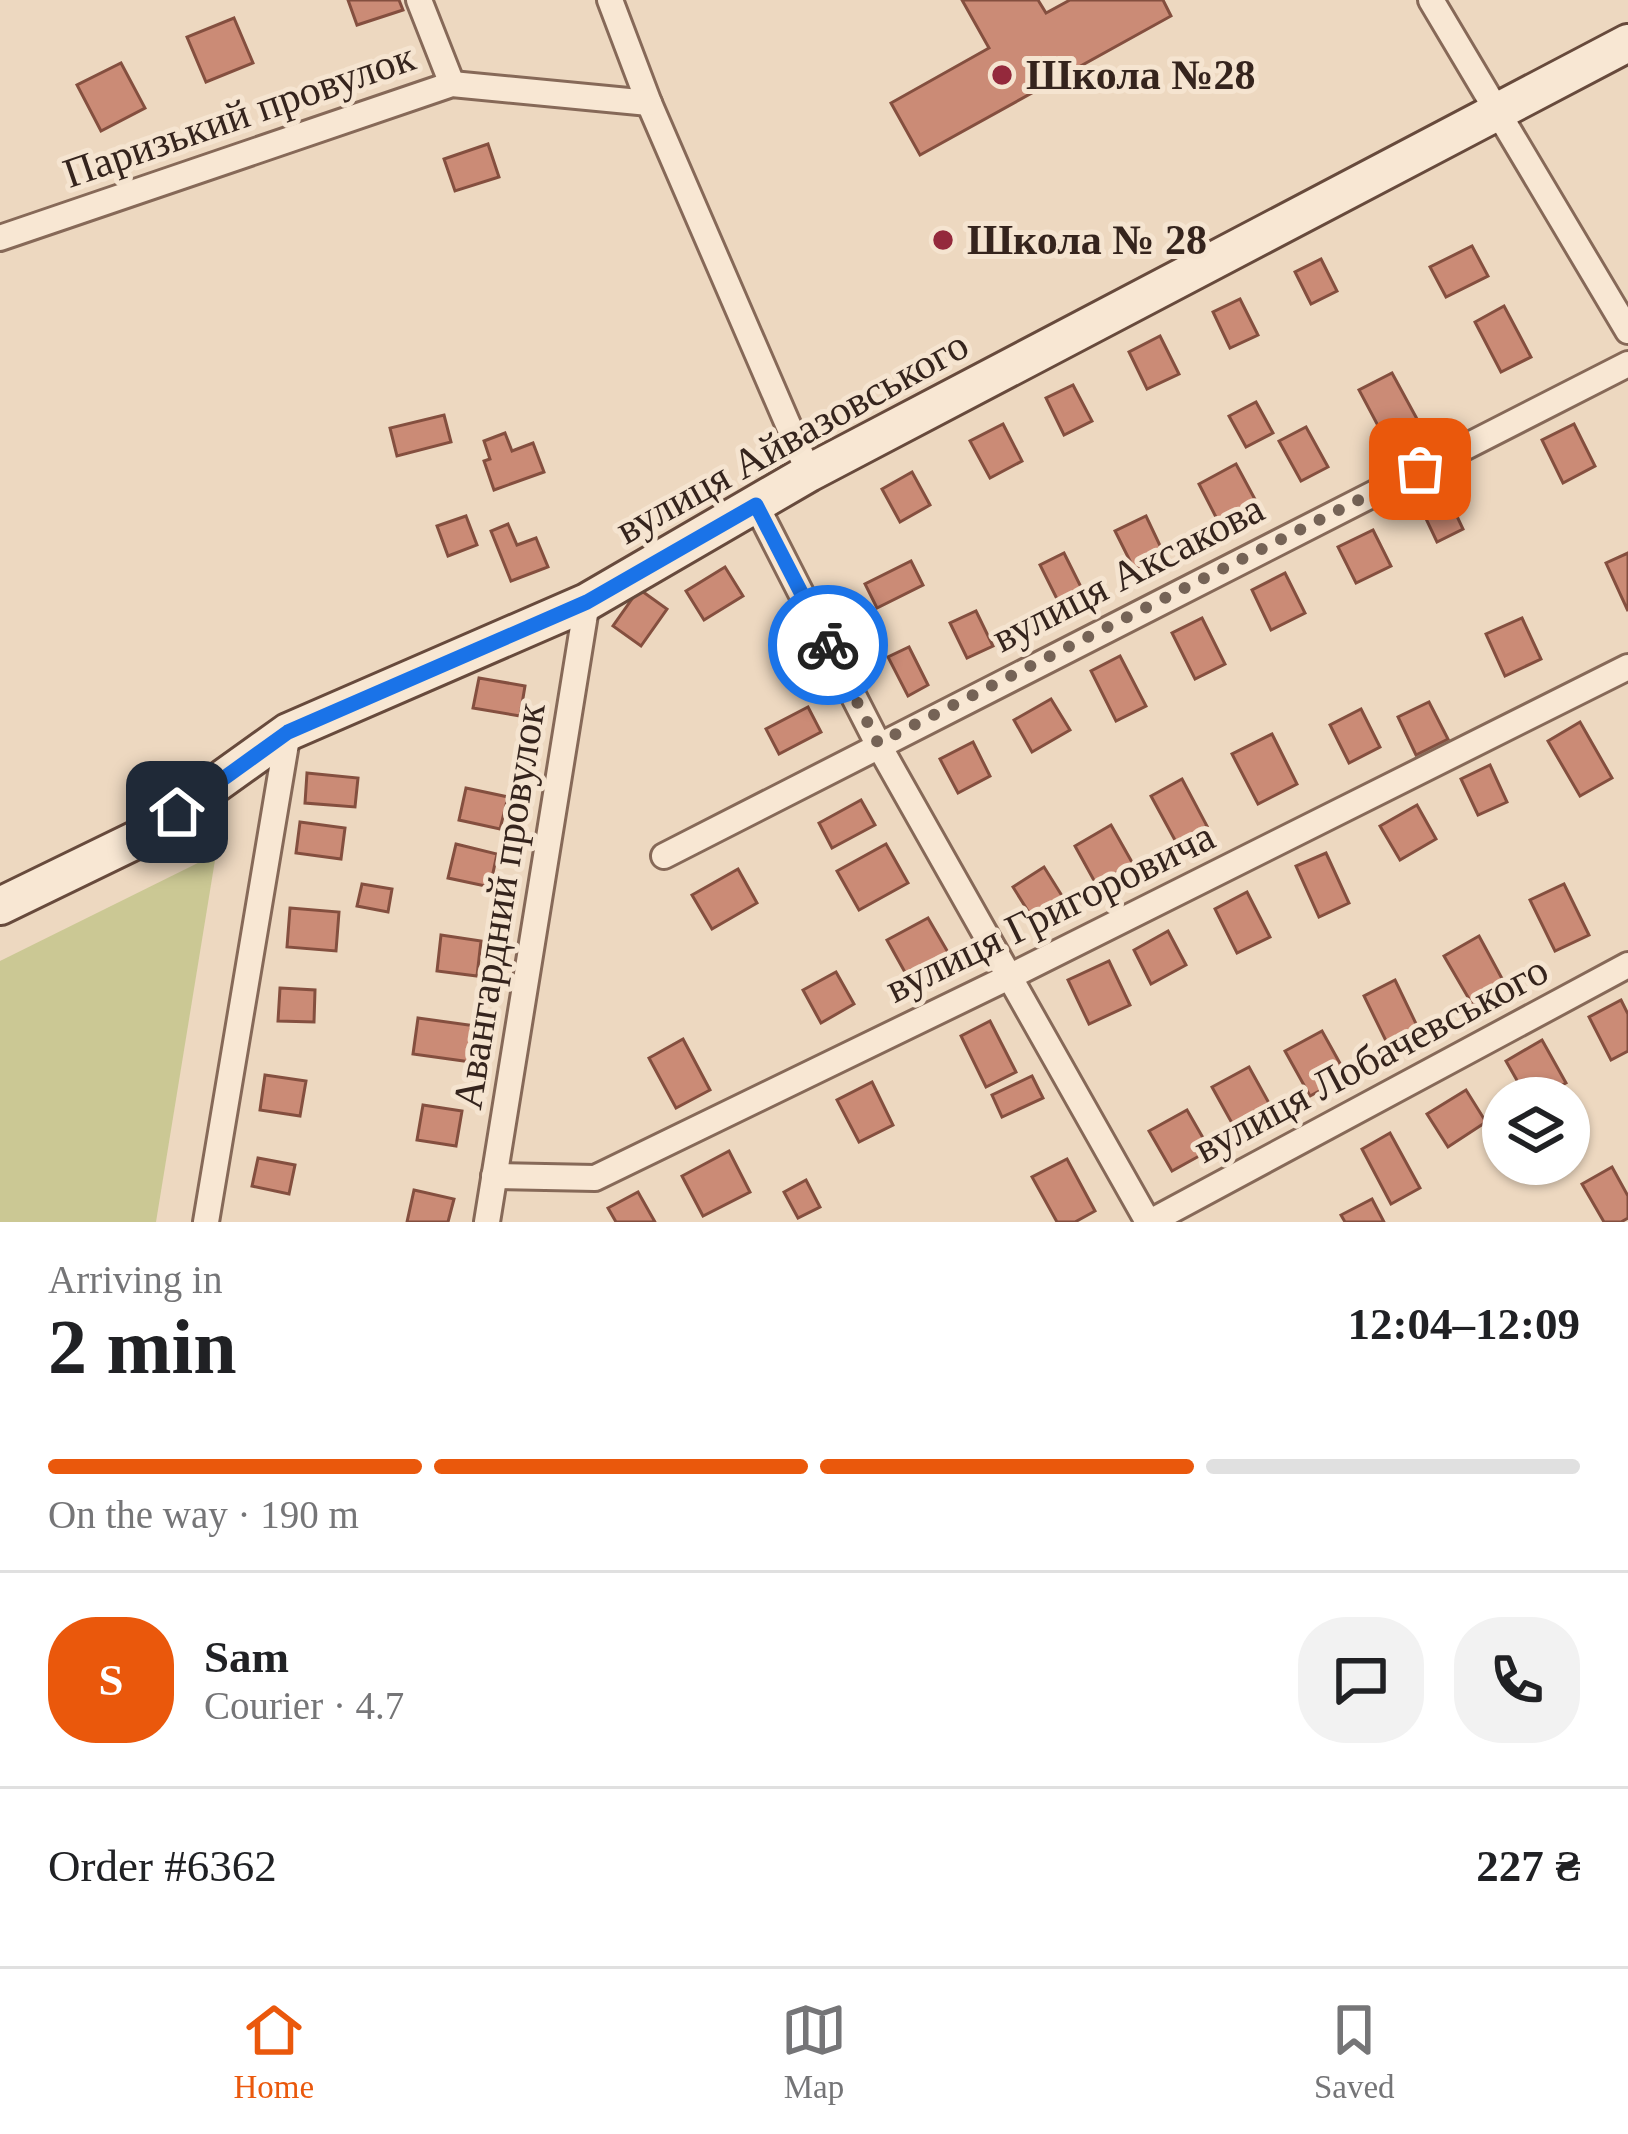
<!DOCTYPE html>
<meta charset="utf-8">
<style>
:root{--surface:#fff;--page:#f2f2f2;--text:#202124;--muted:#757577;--line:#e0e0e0;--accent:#ea580c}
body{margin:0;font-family:"Times New Roman",serif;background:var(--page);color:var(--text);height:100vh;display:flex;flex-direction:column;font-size:45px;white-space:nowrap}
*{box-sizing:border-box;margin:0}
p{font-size:39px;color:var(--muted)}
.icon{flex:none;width:66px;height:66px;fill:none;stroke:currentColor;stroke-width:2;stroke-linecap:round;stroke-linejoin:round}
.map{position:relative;height:1222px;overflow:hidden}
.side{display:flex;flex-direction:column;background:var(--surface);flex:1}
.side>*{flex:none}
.controls{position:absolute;left:1482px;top:1077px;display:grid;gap:24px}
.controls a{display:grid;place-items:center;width:108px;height:108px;border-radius:50%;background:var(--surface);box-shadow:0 3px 9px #0004;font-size:60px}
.pin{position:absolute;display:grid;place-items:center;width:102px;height:102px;color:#fff;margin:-51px;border-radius:24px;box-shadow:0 6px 18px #0006}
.courier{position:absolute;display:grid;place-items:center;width:120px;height:120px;margin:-60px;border:9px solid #1a73e8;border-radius:50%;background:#fff;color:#222;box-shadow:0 3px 15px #0007}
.head em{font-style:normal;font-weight:700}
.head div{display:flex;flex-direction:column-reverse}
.head{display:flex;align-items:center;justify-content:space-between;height:204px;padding:0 48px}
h1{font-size:78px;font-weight:700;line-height:90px}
.bar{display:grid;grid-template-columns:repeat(4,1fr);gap:18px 12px;align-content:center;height:144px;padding:0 48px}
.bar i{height:15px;border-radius:9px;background:var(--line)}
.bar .current{background:var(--accent)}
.bar p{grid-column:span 4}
.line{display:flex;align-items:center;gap:30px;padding:0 48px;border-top:3px solid var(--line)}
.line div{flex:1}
.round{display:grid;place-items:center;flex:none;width:126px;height:126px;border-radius:48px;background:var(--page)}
.tabs{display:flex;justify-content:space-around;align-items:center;height:168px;border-top:3px solid var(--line);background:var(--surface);font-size:33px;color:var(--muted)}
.tabs a{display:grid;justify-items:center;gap:6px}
.tabs .current{color:var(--accent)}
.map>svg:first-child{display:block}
</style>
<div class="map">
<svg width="1628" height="1222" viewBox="0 0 1628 1222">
<rect width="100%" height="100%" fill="#edd8c0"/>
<path fill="#cbc894" d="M 216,854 L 156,1222 L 0,1222 L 0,961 Z"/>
<g fill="#cb8b76" stroke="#844f3f" stroke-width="3">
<path d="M 348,0 L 399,0 L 403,10 L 357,25 Z"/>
<path d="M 962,0 L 1038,0 L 1046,13 L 1070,0 L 1163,0 L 1171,16 L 920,155 L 891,103 L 989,48 Z"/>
<path d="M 234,18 L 253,63 L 206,82 L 187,37 Z"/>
<path d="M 121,63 L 145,108 L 101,131 L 77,85 Z"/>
<path d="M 488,144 L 499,177 L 455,191 L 444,159 Z"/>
<path d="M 1472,246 L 1488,276 L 1446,297 L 1430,267 Z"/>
<path d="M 1321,259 L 1337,291 L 1311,304 L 1295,272 Z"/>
<path d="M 1240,299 L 1258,335 L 1230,348 L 1213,312 Z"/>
<path d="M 1504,306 L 1531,357 L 1501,372 L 1475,322 Z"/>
<path d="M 1160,336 L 1179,374 L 1147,389 L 1129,352 Z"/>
<path d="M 1392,373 L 1417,419 L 1384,437 L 1359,390 Z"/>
<path d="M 1073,385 L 1092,421 L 1064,435 L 1046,398 Z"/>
<path d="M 1256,402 L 1273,433 L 1246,447 L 1229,416 Z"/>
<path d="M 444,415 L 451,442 L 397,456 L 390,428 Z"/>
<path d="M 1003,424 L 1022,461 L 990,478 L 970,441 Z"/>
<path d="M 1574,424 L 1595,466 L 1563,483 L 1542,440 Z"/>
<path d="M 1306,427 L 1328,467 L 1301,481 L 1279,441 Z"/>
<path d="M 505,433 L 512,451 L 533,443 L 544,472 L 494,490 L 484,461 L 490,459 L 484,441 Z"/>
<path d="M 1236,464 L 1258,505 L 1220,525 L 1199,484 Z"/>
<path d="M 912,472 L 930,505 L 900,522 L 882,489 Z"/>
<path d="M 1446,493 L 1463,529 L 1437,542 L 1420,506 Z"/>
<path d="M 466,516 L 477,545 L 448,556 L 437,526 Z"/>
<path d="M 1146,516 L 1164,554 L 1134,569 L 1115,531 Z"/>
<path d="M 508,524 L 517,545 L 536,538 L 548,567 L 511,581 L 491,531 Z"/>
<path d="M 1373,530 L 1391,566 L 1356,583 L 1338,547 Z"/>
<path d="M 1064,553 L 1087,599 L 1063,611 L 1040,565 Z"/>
<path d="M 1628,553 L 1628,611 L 1606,563 Z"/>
<path d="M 911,561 L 923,585 L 877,608 L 865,584 Z"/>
<path d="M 725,567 L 743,596 L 704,620 L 686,591 Z"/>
<path d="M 1285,573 L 1305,613 L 1271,630 L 1252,590 Z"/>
<path d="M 639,589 L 667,609 L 641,646 L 613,626 Z"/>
<path d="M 976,611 L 993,646 L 967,658 L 950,623 Z"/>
<path d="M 1202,618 L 1225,664 L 1195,679 L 1172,633 Z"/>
<path d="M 1522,618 L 1541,659 L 1505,676 L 1486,634 Z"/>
<path d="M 909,647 L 928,685 L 908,696 L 888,657 Z"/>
<path d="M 1120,656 L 1146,706 L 1116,721 L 1091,671 Z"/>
<path d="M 479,678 L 525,686 L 520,716 L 473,708 Z"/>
<path d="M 1051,699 L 1070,730 L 1032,752 L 1014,720 Z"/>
<path d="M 1429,702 L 1448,739 L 1416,755 L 1398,717 Z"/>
<path d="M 808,707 L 821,732 L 779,754 L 766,729 Z"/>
<path d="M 1361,709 L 1380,747 L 1349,763 L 1330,725 Z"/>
<path d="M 1580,722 L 1612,778 L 1580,796 L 1548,741 Z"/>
<path d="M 1272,734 L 1297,784 L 1258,804 L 1232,754 Z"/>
<path d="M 973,742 L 990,776 L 958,793 L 940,759 Z"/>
<path d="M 1490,765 L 1507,802 L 1478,815 L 1461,779 Z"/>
<path d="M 307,773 L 358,778 L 355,807 L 305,803 Z"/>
<path d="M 1182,779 L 1207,826 L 1176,842 L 1151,796 Z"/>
<path d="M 466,788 L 508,797 L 500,829 L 459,820 Z"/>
<path d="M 861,800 L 875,825 L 832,848 L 819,823 Z"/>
<path d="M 1417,805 L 1436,839 L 1400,860 L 1380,826 Z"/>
<path d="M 300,822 L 345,828 L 341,859 L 296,853 Z"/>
<path d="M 1111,825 L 1133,864 L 1096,884 L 1075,846 Z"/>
<path d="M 456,844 L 497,854 L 490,887 L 448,878 Z"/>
<path d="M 886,844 L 908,883 L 859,910 L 837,871 Z"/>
<path d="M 1326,853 L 1349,903 L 1319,917 L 1296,866 Z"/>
<path d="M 1044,867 L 1064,899 L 1033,919 L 1013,887 Z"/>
<path d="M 738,869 L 757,903 L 712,929 L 692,895 Z"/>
<path d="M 362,884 L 392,889 L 388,912 L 357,906 Z"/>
<path d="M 1564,884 L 1589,935 L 1555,951 L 1530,900 Z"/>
<path d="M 1247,892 L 1270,937 L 1237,953 L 1215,909 Z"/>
<path d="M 290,908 L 339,912 L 336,951 L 287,947 Z"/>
<path d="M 928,918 L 953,961 L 911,983 L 887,940 Z"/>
<path d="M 1168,931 L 1186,965 L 1151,984 L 1134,950 Z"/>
<path d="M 441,935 L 481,941 L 477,976 L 437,971 Z"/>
<path d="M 1479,936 L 1506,986 L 1472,1004 L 1444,956 Z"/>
<path d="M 1109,961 L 1130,1005 L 1089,1024 L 1068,980 Z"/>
<path d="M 836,972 L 854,1004 L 821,1023 L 803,990 Z"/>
<path d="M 1395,980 L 1420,1032 L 1389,1047 L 1364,996 Z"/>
<path d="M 280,988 L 315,990 L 314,1022 L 278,1021 Z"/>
<path d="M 1621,1000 L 1628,1014 L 1628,1051 L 1611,1060 L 1589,1017 Z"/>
<path d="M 418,1018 L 476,1026 L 471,1062 L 413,1054 Z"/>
<path d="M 990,1021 L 1016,1072 L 986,1087 L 961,1036 Z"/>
<path d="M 1322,1031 L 1347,1076 L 1310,1096 L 1285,1051 Z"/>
<path d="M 683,1039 L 710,1090 L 676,1108 L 649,1058 Z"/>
<path d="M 1542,1040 L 1566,1083 L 1538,1098 L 1527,1098 L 1506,1061 Z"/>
<path d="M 1249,1067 L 1275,1114 L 1238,1134 L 1212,1087 Z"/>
<path d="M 265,1075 L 306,1081 L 300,1116 L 260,1110 Z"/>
<path d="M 1032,1076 L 1043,1098 L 1002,1117 L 992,1095 Z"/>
<path d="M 872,1082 L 893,1125 L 859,1142 L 837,1100 Z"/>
<path d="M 1466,1090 L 1486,1122 L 1448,1147 L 1427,1114 Z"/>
<path d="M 423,1105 L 462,1111 L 456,1146 L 417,1140 Z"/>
<path d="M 1187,1110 L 1210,1150 L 1172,1171 L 1149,1131 Z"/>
<path d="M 1390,1133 L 1420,1188 L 1391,1204 L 1362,1149 Z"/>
<path d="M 729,1151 L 750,1192 L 703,1216 L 682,1176 Z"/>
<path d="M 258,1158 L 295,1165 L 289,1194 L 252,1186 Z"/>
<path d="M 1067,1159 L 1095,1211 L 1075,1222 L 1057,1222 L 1032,1177 Z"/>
<path d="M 1612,1167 L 1628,1196 L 1628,1218 L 1621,1222 L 1604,1222 L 1582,1184 Z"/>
<path d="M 806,1180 L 820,1207 L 798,1218 L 784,1192 Z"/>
<path d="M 414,1190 L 454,1199 L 448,1222 L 407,1222 Z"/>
<path d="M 638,1192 L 655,1222 L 616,1222 L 608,1208 Z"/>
<path d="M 1372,1199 L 1384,1222 L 1345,1222 L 1341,1215 Z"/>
</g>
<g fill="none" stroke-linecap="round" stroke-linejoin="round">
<g stroke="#866958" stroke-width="30">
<g id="street">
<path d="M 419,0 L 452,84"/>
<path d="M 610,0 L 649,103 L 809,473"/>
<path d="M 1431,0 L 1628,331"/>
<path d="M 0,238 L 452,84 L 649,103"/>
<path d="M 756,505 L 878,744 L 1148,1222"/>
<path d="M 664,856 L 1628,364"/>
<path d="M 494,1176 L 595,1178 L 1011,976 L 1628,667"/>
<path d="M 206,1222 L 288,732"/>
<path d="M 487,1222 L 587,602"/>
<path d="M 1150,1222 L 1628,965"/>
</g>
</g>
<g stroke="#674a3c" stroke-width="42">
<path id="secondary" d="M 0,906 L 140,838 L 288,732 L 587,602 L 809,473 L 1628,43"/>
</g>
<use href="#street" stroke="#f8e7d3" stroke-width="24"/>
<use href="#secondary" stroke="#f8e7d3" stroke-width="36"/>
</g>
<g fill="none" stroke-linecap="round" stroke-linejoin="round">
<path stroke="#756356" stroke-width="12" stroke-dasharray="0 21.6" d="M 828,645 L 878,743 L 1420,469"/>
<path stroke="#1a73e8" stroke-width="15" d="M 177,812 L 288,732 L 587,602 L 756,505 L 828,645"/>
</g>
<g fill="#94293c" stroke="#f5e4d0" stroke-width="4.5">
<circle cx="1002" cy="75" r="12"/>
<circle cx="943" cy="240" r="12"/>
</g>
<g text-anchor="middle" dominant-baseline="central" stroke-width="10" stroke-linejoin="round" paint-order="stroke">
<g font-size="42" font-weight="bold" fill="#35241d" stroke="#f5e4d0" text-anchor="start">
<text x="1026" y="75">Школа №28</text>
<text x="967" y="240">Школа № 28</text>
</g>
<g font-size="42" fill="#35241d" stroke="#f5e4d0">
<text transform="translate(239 115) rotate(-19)">Паризький провулок</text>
<text transform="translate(792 437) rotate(-29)">вулиця Айвазовського</text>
<text transform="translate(1128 573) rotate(-27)">вулиця Аксакова</text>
<text transform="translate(499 906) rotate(-81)">Авангардний провулок</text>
<text transform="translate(1050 912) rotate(-26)">вулиця Григоровича</text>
<text transform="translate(1371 1059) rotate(-28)">вулиця Лобачевського</text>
</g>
</g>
</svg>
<div class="controls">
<a><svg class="icon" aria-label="layers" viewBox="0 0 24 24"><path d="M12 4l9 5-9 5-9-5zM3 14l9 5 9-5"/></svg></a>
</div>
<div class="pin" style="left:1420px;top:469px;background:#ea580c"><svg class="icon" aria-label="bag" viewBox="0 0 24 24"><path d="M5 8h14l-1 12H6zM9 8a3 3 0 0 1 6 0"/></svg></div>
<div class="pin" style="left:177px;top:812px;background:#1f2937"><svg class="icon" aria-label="home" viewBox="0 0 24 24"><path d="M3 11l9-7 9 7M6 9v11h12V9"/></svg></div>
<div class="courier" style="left:828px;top:645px"><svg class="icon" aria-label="bike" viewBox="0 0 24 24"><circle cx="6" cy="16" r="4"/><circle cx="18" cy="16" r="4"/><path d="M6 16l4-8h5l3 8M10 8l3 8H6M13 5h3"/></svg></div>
</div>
<section class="side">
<div class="head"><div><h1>2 min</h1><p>Arriving in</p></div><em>12:04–12:09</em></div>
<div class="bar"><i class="current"></i><i class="current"></i><i class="current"></i><i></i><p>On the way · 190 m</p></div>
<div class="line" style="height:216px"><b class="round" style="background:var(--accent);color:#fff">S</b><div><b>Sam</b><p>Courier · 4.7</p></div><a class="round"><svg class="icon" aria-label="chat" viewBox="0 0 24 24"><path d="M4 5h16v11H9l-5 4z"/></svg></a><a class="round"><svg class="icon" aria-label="phone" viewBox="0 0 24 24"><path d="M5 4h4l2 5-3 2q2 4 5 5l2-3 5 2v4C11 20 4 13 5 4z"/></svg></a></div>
<div class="line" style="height:156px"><div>Order #6362</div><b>227 ₴</b></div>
</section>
<nav class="tabs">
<a class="current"><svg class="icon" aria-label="home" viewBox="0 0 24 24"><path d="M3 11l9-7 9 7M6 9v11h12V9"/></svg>Home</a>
<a><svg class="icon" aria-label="map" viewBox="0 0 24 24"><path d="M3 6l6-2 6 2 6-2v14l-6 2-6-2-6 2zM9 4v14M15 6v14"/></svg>Map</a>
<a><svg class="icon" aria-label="saved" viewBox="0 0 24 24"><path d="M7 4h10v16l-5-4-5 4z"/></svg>Saved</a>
</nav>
